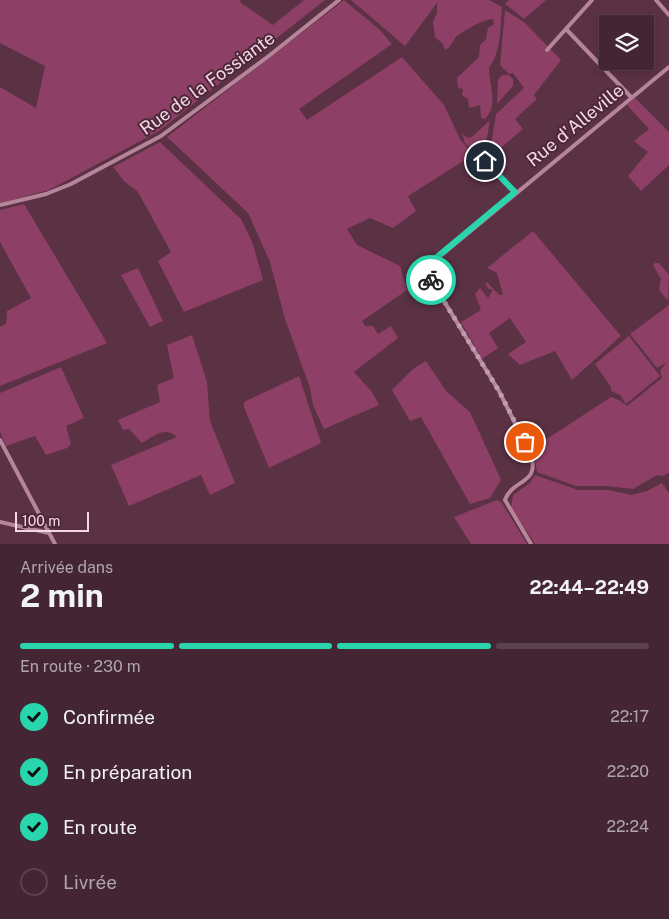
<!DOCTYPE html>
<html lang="fr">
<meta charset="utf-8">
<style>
:root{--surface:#442533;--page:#4e313f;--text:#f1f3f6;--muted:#afa5ac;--line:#5c424e;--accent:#29d5ad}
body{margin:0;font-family:"Public Sans",sans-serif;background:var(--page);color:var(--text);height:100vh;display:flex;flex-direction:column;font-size:19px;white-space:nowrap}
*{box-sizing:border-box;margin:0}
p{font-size:16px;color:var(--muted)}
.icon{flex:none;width:28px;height:28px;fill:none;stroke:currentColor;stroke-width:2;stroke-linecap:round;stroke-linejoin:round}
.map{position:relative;height:544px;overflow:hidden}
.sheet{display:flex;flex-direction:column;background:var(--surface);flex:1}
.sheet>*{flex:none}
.tools{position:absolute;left:599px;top:15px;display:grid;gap:10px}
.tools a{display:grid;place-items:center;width:55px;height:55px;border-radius:0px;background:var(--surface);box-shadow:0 2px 8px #0003,0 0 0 1px var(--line);font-size:25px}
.scale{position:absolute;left:15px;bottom:12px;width:74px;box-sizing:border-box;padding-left:5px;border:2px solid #f4d9e4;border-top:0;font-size:14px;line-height:18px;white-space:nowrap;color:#f4d9e4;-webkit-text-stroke:4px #4f273a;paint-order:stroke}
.pin{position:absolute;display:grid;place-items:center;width:42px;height:42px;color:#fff;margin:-21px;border:2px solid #fff;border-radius:50%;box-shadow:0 1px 5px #0007}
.courier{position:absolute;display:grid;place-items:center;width:50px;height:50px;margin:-25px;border:4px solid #29d5ad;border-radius:50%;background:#fff;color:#222;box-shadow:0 1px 6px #0007}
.overview em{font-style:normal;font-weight:700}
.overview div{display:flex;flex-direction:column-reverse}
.overview{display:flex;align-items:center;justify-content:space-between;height:85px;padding:0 20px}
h1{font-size:32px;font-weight:700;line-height:38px}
.bar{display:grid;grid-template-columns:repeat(4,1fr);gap:8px 5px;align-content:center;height:60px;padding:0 20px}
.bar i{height:6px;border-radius:4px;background:var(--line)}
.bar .active{background:var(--accent)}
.bar p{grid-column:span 4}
ol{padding:0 20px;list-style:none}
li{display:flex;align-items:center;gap:15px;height:55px}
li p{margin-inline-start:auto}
li .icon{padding:5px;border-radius:50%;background:var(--accent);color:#111;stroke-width:4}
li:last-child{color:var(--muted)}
li i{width:28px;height:28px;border:2px solid var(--line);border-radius:50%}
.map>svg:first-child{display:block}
</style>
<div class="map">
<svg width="669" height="544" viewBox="0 0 669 544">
<rect width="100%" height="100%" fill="#5b3144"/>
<g fill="#8d3f65">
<path d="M 0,0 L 240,0 L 241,3 L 273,25 L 304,0 L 325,0 L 159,131 L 49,190 L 0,203 L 0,87 L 36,108 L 45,66 L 0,43 Z"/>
<path d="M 344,0 L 380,30 L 392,44 L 299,109 L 307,120 L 402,57 L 444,105 L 460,139 L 473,155 L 408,196 L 416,211 L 393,228 L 370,218 L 347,229 L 357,245 L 400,266 L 407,290 L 362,321 L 365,326 L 373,326 L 378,334 L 391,326 L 398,338 L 354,372 L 372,392 L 379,405 L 324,429 L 313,405 L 310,388 L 285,319 L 270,262 L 248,213 L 167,137 Z"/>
<path d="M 351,0 L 489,0 L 502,7 C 500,28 502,50 489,68 C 489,84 499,106 485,119 L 481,118 L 480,105 L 469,108 L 468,99 L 462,95 L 463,89 L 458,88 L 457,78 L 479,57 L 480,45 L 486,39 L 488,28 L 494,24 L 493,19 C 486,18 461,32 456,37 C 452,42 451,47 445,50 L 443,44 L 435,37 L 433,22 L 437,13 L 437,3 L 405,46 Z"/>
<path d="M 509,0 L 546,0 L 524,19 L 505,4 Z"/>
<path d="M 505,10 L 524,22 L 561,60 L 534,95 L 537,99 L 515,119 L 523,129 L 489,158 L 496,114 L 524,88 L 513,73 L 509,74 L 500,65 Z"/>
<path d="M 502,75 L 509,75 L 513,79 L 513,86 L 497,104 L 498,80 Z"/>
<path d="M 635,98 L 669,132 L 669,165 L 641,191 L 628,176 L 648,152 L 634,141 L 649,129 L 627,105 Z"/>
<path d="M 490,120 L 486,143 L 489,145 L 488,157 L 484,160 L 465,143 L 462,134 L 468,138 L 472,137 Z"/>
<path d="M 160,142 L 241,219 L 253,244 L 263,280 L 184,312 L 158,261 L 171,252 L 138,192 L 124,181 L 113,167 Z"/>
<path d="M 24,204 L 107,343 L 0,386 L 0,327 L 6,324 L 7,311 L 31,298 L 0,242 L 0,210 Z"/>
<path d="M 533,231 L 621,336 L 572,380 L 555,351 L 520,365 L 508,354 L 526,342 L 510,318 L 489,333 L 498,348 L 482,359 L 461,322 L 481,310 L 475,294 L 480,288 L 488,298 L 493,290 L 489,289 L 485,284 L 487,282 L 499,295 L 503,295 L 497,273 L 487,268 Z"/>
<path d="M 655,263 L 659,263 L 669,275 L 668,301 L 659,290 L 661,279 L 653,265 Z"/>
<path d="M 138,268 L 163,321 L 150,327 L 121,275 Z"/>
<path d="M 669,305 L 669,473 L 662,476 L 657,475 L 633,489 L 607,486 L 576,486 L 537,472 L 533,448 L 611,397 L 619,400 L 627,406 L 662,378 L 660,371 L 666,363 L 657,368 L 630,334 Z"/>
<path d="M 192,335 L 207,382 L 210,421 L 235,483 L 210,495 L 201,475 L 129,506 L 111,465 L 177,437 C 164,426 155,436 142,443 L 129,429 L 123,430 L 118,420 L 160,402 L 157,385 L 174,378 L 167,345 Z"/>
<path d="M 629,336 L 660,376 L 626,404 L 620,395 L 611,391 L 611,387 L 595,364 Z"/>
<path d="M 426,361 L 446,391 L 470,412 L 501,480 L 490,498 L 470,504 L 421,417 L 410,421 L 392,390 L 413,369 Z"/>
<path d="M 61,367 L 84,418 L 66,426 L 71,444 L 67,448 L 46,455 L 35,436 L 6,446 L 0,432 L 0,393 Z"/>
<path d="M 299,376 L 321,443 L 269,468 L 244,407 L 244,402 Z"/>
<path d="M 535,475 L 578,490 L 609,490 L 631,495 L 647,491 L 662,483 L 669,493 L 669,544 L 535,544 L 511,508 L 513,495 L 530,483 Z"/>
<path d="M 497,500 L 502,503 L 527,544 L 471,544 L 454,517 Z"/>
</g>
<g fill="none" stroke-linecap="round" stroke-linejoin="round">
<g stroke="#b6859a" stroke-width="4">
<path d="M 656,0 L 669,15"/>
<path d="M 566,29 L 631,97"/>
<path d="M 547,50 L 592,0"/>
<path d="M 485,161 L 515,192"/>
<path d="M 0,205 L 46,194 L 71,184 L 161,136 L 270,55 L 339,0"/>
<path d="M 0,440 L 55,544"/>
<path d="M 0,522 L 49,533"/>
<path d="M 531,544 L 505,500 C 513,478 540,485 531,455 L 499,391 L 428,275 L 427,267 L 669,67"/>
</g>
</g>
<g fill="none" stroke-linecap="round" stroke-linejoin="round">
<path stroke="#be9eac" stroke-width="5" stroke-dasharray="0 9" d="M 431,280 L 499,391 L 525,442"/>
<path stroke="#29d5ad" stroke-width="6" d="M 431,280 L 427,270 L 431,262 L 515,192 L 485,161"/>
</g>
<g text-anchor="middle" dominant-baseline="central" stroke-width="4" stroke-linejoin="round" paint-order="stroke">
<g font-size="18" fill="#f4d9e4" stroke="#4f273a">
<text transform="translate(207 83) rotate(-36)">Rue de la Fossiante</text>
<text transform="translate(575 125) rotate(-39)">Rue d'Alleville</text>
</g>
</g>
</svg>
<div class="tools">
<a><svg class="icon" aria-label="layers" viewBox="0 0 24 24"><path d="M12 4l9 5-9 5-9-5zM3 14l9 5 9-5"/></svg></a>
</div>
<div class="scale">100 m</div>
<div class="pin" style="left:525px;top:442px;background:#ea580c"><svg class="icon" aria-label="bag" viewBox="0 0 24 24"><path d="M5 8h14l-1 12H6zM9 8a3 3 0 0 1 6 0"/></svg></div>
<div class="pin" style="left:485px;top:161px;background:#1f2937"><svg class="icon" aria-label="home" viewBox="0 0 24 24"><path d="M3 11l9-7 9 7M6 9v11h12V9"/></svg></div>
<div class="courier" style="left:431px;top:280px"><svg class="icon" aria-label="bike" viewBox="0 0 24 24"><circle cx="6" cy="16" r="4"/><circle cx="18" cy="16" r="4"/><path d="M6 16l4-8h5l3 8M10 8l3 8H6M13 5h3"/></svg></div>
</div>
<section class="sheet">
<div class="overview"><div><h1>2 min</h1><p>Arrivée dans</p></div><em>22:44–22:49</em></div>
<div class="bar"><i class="active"></i><i class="active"></i><i class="active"></i><i></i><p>En route · 230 m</p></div>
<ol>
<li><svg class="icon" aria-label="check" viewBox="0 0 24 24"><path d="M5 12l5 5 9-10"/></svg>Confirmée<p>22:17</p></li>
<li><svg class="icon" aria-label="check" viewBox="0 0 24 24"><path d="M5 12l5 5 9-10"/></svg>En préparation<p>22:20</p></li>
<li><svg class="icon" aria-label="check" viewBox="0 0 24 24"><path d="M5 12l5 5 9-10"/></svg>En route<p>22:24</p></li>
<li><i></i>Livrée</li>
</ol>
</section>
